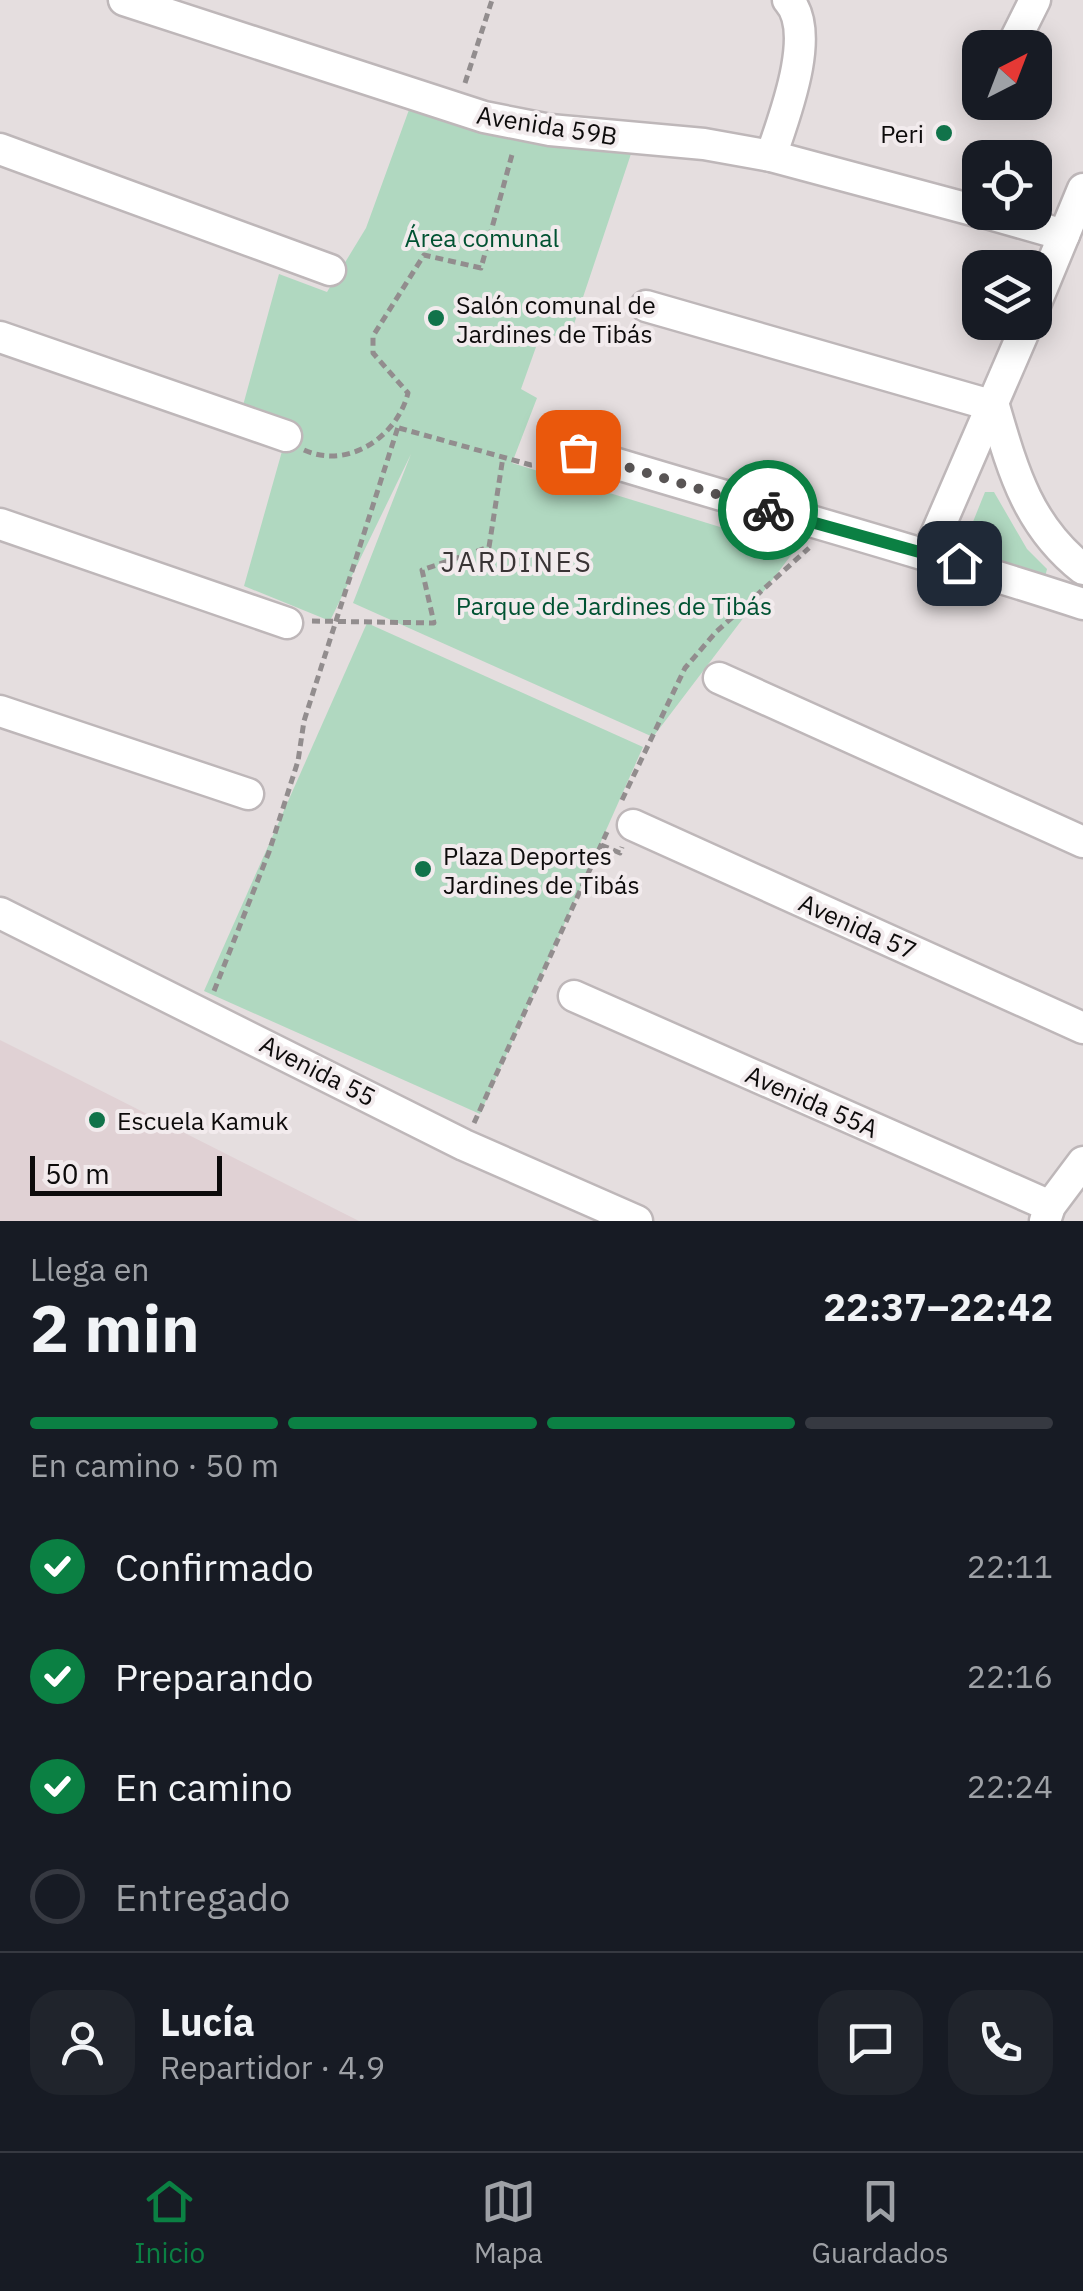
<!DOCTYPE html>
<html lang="es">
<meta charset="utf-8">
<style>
:root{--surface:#171b24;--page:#20242c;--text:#f1f3f6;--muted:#9ea1a6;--line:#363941;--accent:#0b8043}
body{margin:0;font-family:"IBM Plex Sans",sans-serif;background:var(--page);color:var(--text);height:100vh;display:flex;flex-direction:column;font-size:38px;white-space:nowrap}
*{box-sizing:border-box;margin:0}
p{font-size:32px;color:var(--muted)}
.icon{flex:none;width:55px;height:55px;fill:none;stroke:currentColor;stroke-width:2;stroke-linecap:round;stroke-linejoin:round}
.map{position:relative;height:1221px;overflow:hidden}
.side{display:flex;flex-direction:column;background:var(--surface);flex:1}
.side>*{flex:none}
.needle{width:65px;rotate:42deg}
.fabs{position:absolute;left:962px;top:30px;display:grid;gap:20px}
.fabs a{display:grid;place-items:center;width:90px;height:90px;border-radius:20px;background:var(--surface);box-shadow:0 5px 25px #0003;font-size:50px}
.scale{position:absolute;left:30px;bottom:25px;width:192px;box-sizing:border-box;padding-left:10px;border:5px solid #0d0b0b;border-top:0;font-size:28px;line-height:35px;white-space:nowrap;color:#0d0b0b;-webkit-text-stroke:8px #f2ebed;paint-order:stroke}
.pin{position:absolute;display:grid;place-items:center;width:85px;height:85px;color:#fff;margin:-42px;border-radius:20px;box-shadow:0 5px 15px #0006}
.courier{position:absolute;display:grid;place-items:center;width:100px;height:100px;margin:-50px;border:8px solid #0b8043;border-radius:50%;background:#fff;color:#222;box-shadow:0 2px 12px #0007}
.summary em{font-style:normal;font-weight:800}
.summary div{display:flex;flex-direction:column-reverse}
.summary{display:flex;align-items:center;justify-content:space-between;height:170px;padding:0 30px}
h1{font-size:65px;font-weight:800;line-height:75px}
.bar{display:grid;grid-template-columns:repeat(4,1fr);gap:15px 10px;align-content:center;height:120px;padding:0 30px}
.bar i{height:12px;border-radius:8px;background:var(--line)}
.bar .active{background:var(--accent)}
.bar p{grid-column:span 4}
.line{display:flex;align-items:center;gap:25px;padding:0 30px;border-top:2px solid var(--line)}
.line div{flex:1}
.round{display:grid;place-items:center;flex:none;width:105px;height:105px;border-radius:30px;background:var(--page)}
ol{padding:0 30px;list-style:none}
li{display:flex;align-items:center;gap:30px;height:110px}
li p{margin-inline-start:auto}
li .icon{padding:10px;border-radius:50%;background:var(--accent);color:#fff;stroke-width:4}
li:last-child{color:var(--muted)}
li i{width:55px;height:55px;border:5px solid var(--line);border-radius:50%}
.tab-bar{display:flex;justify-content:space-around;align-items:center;height:140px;border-top:2px solid var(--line);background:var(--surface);font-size:28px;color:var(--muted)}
.tab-bar a{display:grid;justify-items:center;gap:5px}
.tab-bar .active{color:var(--accent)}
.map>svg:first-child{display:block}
</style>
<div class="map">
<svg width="1083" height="1221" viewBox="0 0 1083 1221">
<rect width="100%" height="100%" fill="#e5dedf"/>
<path fill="#e0d1d4" d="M 0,1040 L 68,1074 L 359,1221 L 0,1221 Z"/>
<g fill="#b0d8c0">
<path d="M 414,96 L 636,139 L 569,339 L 541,333 L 521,389 L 537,398 L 512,463 L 795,550 L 653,737 L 353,603 L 411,454 L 330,621 L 244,586 L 286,437 L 239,420 L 279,274 L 327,292 L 366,228 Z"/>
<path d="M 985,492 L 994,492 L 1027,549 L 1047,569 L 1045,577 L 968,550 L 964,544 Z"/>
<path d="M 367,623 L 643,747 L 480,1114 L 204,991 Z"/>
</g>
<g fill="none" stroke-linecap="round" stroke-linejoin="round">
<g stroke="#beb7b9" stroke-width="35">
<g id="minor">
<path d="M 124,0 L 484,117 L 550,130 L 704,144 L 771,156 L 980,212"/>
<path d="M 1011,48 L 1035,0"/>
<path d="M 0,149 L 330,270"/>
<path d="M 771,156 C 783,120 818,32 788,0"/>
<path d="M 983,212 L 1064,235"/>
<path d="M 1035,305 L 1083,189"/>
<path d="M 646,306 L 994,406 C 1013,471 1028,526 1083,569"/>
<path d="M 0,337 L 286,436"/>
<path d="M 578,452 C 746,504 916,549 1083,604"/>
<path d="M 0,524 L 287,623"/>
<path d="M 928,553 L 1028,322"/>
<path d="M 719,678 L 1083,842"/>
<path d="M 0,711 L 248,794"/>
<path d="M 633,825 L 1083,1028"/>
<path d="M 0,913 L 464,1145 L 637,1221"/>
<path d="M 574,996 L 1050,1206"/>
<path d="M 1045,1221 L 1050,1206 L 1083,1162"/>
</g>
</g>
<g stroke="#928d8e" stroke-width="5" stroke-dasharray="8 5" stroke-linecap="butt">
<path d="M 465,83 L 492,0"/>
<path d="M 399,428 L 531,465 L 541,464 L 554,454"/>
<path d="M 304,450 C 348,470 397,437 408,393 L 373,353 L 373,336 L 424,255 L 481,268 L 513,151"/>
<path d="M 312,621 L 434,623 L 422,570 L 489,547 L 503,457"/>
<path d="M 622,800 L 685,668 L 716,632 L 809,548"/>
<path d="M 601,845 L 620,853 L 622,847"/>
<path d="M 214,991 L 269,852 L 298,761 L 304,721 L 398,427"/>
<path d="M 474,1123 L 607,832"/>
</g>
<use href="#minor" stroke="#fff" stroke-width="30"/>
</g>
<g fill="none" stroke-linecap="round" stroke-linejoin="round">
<path stroke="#595555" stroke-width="10" stroke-dasharray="0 18" d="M 578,452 L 768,510"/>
<path stroke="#0b8043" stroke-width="12" d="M 768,510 L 959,563"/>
</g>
<g fill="#11734a" stroke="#f2ebed" stroke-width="4">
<circle cx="944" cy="133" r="10"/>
<circle cx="436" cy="318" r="10"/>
<circle cx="423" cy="869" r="10"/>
<circle cx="97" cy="1120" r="10"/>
</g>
<g text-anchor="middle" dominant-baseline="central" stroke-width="8" stroke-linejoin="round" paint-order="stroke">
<g font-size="25" fill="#0d0b0b" stroke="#f2ebed">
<text transform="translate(547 125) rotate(9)">Avenida 59B</text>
<text transform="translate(858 926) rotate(24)">Avenida 57</text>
<text transform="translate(318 1070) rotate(27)">Avenida 55</text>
<text transform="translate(812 1101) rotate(24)">Avenida 55A</text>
</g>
<g font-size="25" fill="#0d0b0b" stroke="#f2ebed" text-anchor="start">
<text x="924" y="133" text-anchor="end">Peri</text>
<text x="456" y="304">Salón comunal de<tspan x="456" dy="29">Jardines de Tibás</tspan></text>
<text x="443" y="855">Plaza Deportes<tspan x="443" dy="29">Jardines de Tibás</tspan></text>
<text x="117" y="1120">Escuela Kamuk</text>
</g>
<g font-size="25" fill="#005232" stroke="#f2ebed">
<text x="482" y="237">Área comunal</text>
<text x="614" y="605">Parque de Jardines de Tibás</text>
</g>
<g font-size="28" letter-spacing="2.5" fill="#393435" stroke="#f2ebed">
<text x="517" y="561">JARDINES</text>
</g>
</g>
</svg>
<div class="fabs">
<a><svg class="needle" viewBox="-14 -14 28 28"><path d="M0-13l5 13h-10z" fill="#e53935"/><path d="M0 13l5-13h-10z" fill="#9ea1a6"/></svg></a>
<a><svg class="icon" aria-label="locate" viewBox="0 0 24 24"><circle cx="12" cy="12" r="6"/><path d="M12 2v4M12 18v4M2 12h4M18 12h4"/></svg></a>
<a><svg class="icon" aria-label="layers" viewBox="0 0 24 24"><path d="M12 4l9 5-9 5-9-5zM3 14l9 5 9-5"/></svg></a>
</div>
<div class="scale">50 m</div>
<div class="pin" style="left:578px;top:452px;background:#ea580c"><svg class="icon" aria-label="bag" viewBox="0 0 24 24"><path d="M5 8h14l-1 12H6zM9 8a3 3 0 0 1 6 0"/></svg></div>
<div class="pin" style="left:959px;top:563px;background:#1f2937"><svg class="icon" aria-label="home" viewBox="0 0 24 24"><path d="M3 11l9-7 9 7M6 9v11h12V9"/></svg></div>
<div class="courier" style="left:768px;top:510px"><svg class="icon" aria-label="bike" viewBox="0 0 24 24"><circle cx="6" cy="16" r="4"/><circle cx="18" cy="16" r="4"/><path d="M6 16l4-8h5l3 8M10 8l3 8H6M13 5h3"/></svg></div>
</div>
<section class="side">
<div class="summary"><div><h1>2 min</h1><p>Llega en</p></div><em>22:37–22:42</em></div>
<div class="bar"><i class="active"></i><i class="active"></i><i class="active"></i><i></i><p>En camino · 50 m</p></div>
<ol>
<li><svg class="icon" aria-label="check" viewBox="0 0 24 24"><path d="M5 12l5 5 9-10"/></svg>Confirmado<p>22:11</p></li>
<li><svg class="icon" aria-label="check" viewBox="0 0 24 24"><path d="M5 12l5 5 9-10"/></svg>Preparando<p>22:16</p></li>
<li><svg class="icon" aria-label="check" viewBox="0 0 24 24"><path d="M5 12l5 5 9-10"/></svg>En camino<p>22:24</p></li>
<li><i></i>Entregado</li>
</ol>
<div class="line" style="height:180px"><a class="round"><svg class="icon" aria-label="person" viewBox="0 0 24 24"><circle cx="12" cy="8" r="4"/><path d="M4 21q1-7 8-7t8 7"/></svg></a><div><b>Lucía</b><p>Repartidor · 4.9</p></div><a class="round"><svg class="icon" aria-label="chat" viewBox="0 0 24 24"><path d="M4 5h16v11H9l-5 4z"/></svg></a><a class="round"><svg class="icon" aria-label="phone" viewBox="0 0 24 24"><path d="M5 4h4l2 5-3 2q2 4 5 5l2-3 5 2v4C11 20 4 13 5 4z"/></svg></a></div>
</section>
<nav class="tab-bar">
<a class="active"><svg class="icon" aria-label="home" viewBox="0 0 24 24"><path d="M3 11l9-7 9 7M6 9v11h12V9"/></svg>Inicio</a>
<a><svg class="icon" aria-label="map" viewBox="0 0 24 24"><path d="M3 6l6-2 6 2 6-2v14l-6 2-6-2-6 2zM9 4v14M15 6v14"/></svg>Mapa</a>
<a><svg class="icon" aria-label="saved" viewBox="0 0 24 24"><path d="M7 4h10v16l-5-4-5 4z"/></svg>Guardados</a>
</nav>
